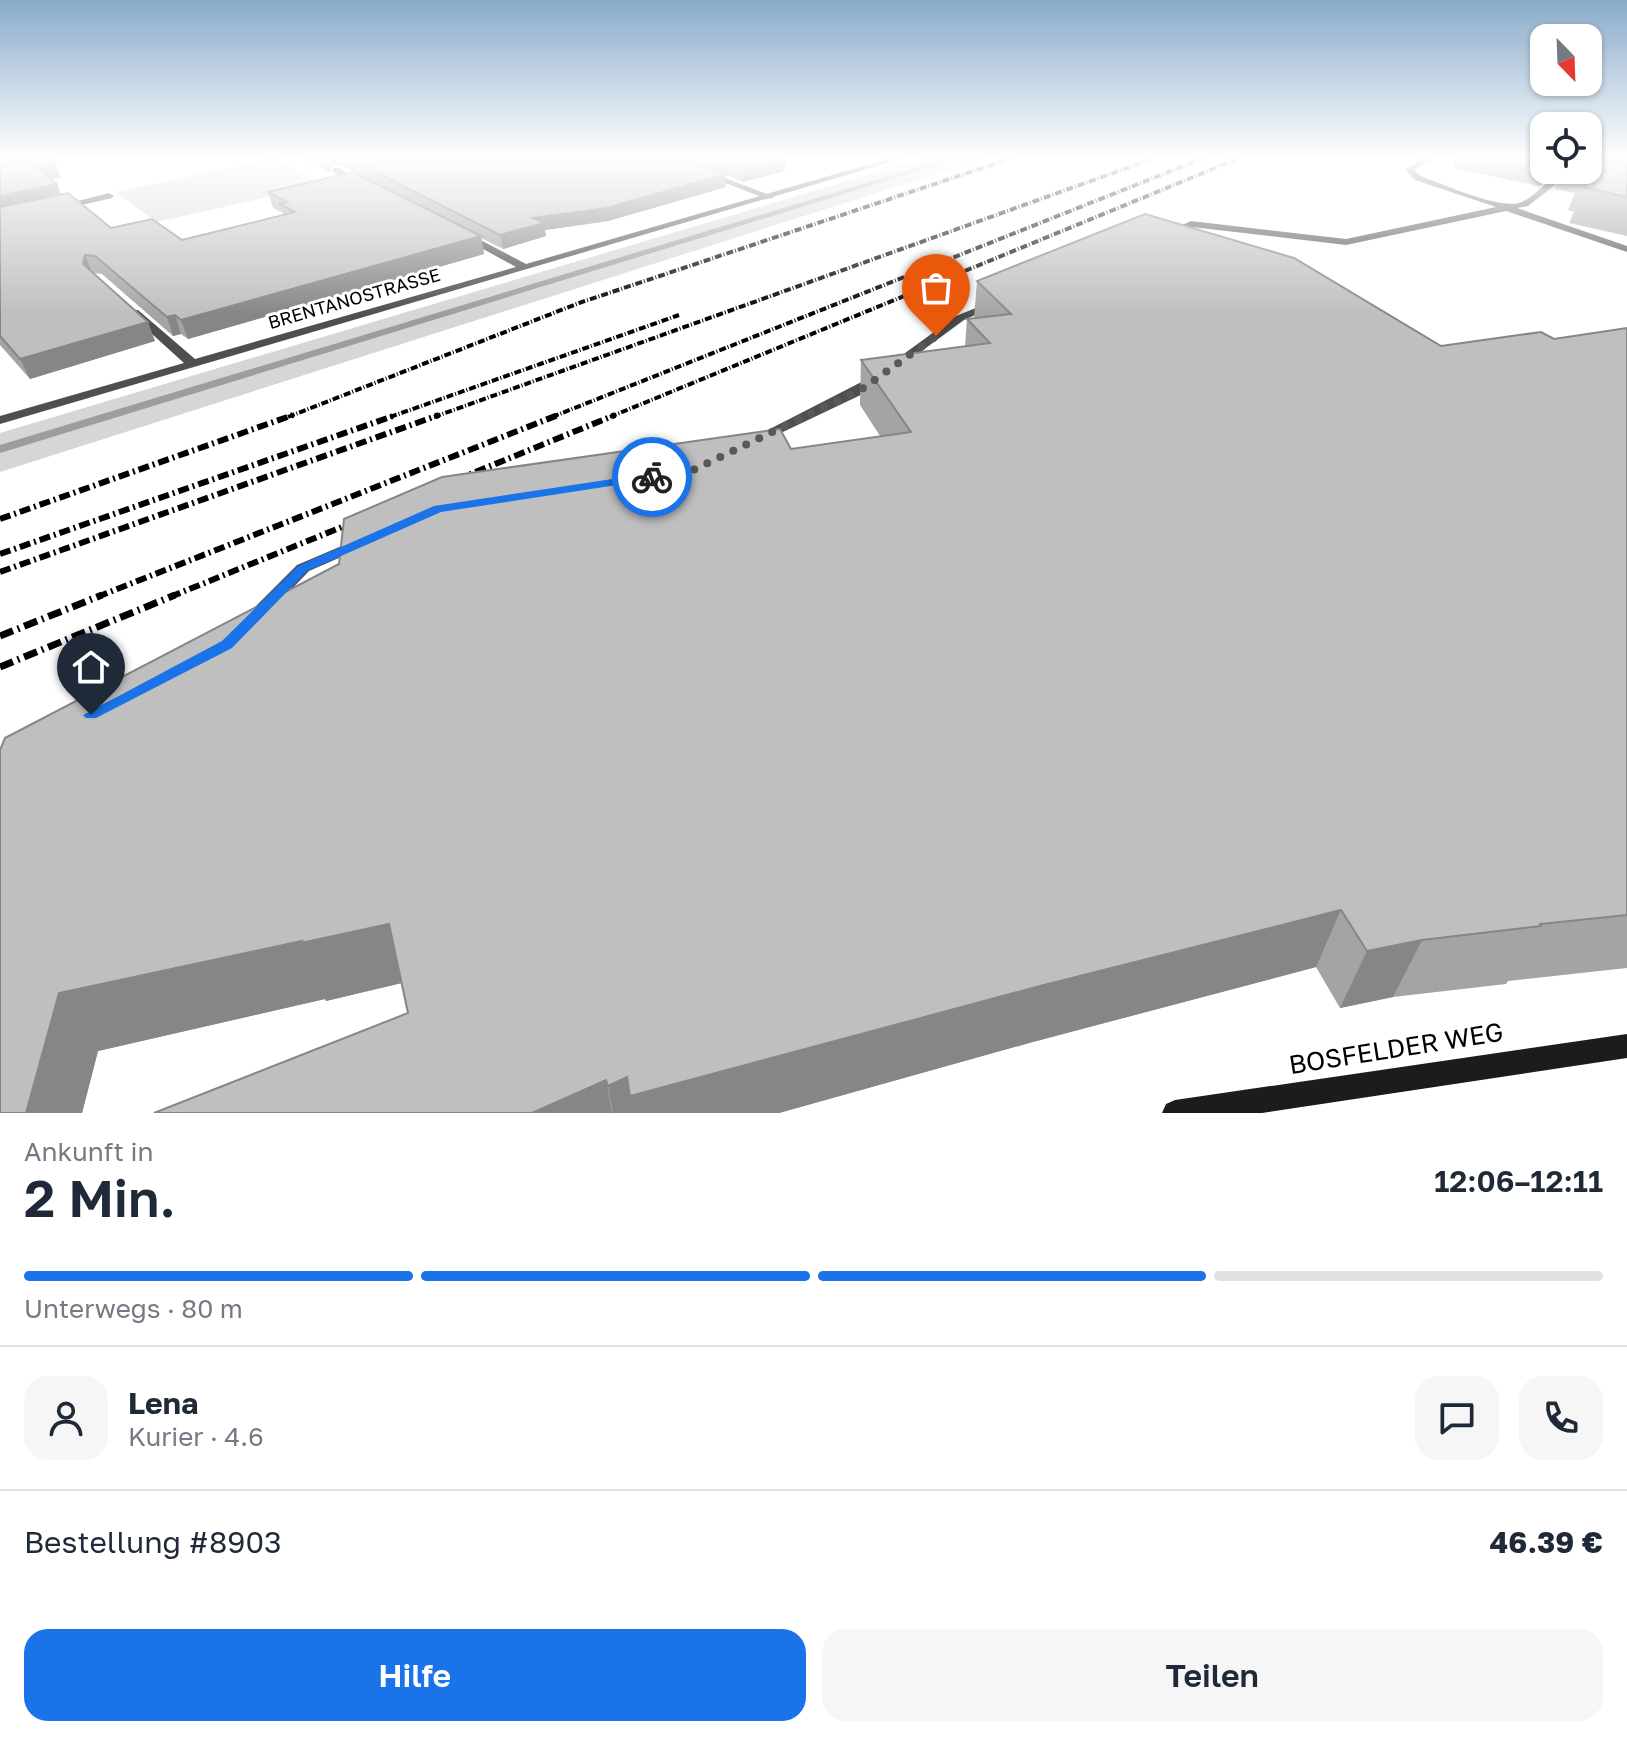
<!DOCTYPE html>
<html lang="de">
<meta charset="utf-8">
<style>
:root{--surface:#fff;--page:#f6f6f7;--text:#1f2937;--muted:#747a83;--line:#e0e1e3;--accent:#1a73e8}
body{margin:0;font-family:"Golos Text",sans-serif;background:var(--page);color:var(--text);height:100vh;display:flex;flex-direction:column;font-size:30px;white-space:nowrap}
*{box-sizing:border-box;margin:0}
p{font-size:26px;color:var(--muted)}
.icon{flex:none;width:44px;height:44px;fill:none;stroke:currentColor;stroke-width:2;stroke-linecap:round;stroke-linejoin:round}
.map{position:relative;height:1113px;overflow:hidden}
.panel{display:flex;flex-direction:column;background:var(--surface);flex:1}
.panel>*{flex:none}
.needle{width:52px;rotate:157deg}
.tools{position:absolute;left:1530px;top:24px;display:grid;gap:16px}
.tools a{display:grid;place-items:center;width:72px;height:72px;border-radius:16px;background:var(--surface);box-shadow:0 2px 6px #0004;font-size:40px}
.pin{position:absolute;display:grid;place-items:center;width:68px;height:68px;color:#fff;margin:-82px -34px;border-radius:50% 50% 50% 0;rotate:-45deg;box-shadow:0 0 8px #0007}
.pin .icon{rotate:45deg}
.courier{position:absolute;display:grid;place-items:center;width:80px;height:80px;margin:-40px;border:6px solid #1a73e8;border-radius:50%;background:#fff;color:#222;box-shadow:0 2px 10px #0007}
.summary em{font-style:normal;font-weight:600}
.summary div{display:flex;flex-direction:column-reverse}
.summary{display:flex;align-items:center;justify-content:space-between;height:136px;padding:0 24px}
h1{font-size:52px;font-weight:600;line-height:60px}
.bar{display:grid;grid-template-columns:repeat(4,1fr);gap:12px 8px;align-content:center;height:96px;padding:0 24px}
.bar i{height:10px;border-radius:6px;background:var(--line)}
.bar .current{background:var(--accent)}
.bar p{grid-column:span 4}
.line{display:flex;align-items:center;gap:20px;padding:0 24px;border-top:2px solid var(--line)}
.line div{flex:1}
.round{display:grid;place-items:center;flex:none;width:84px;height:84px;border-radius:24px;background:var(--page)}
.button{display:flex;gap:16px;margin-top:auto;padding:16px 24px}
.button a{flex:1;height:92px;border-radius:24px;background:var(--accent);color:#fff;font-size:32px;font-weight:600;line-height:92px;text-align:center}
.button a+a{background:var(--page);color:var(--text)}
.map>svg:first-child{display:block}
</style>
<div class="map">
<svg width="1627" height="1113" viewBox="0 0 1627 1113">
<rect width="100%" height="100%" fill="#fff"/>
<g fill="#d6d6d6">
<path d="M 269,159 L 277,159 L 323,185 L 156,222 L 116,192 Z"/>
<path d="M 921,159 L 983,159 L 0,472 L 0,433 Z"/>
</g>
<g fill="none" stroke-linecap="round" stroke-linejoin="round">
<path fill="#9d9d9d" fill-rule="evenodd" d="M 945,159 L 958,159 L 0,453 L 0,445 Z"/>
<g fill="#4f4f4f" fill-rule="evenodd">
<path d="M 662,159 L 674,159 L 775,197 L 767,199 Z"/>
<path d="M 1422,159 L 1432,159 L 1414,170 L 1421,176 C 1443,184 1502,211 1522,202 C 1541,193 1553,170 1574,170 L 1528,206 L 1517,208 L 1627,246 L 1627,252 L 1506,211 L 1346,245 L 1192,227 L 1169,236 L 1164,233 L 1191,221 L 1346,239 L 1496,207 L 1415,180 L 1405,170 Z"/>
<path d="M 988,303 L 998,305 L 964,320 L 900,367 L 892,367 L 890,364 L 956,316 Z"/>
<path d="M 877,374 L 883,378 L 867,392 L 764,441 L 754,441 L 752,438 Z"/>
<path d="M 358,539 L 366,544 L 364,547 L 309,571 L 264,618 L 252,618 L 249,614 L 252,610 L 297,565 Z"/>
</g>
<g fill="#4f4f4f" fill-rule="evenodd">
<path d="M 887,159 L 901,159 L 0,424 L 0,416 L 184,363 L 130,314 L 130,310 L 138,310 L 195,359 L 516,267 L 463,238 L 463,234 L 469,234 L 526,264 Z"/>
<path d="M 333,168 L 339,168 L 367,184 L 360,186 L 333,172 Z"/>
<path d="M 109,193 L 114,196 L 112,198 L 60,210 L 55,207 Z"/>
</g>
<path fill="#1c1c1c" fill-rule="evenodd" d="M 1627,1034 L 1627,1058 L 1262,1113 L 1162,1113 L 1166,1104 L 1175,1100 Z"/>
<g stroke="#000" stroke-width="4" stroke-dasharray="7 2 1 2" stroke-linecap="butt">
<path d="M 288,417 L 579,303 L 1009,159"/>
<path d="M 390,417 L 679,315"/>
<path d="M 434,417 L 1152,159"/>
<path d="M 552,417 L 1201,159"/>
<path d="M 610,417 L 1237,159"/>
</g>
<g stroke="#000" stroke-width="6" stroke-dasharray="11 4 2 4" stroke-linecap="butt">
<path d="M 456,480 L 615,415"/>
<path d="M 0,519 L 293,415"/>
<path d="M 0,554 L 396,415"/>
<path d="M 0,572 L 439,415"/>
<path d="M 97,597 L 558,415"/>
<path d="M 170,597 L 364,518"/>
</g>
<g stroke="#000" stroke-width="7" stroke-dasharray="14 5 2 5" stroke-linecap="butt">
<path d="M 0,636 L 102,595"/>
<path d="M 0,667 L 175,595"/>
</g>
</g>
<g fill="#a4a4a4">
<path d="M 0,159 L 61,177 L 51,179 L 57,184 L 61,195 L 111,228 L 182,240 L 283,215 L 283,213 L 273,208 L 268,192 L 370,181 L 340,165 L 331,166 L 331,173 L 304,159 L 785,159 L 785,171 L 743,182 L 726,175 L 726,187 L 608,221 L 545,230 L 546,236 L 503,249 L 481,238 L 484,254 L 188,339 L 181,334 L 173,336 L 102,274 L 93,273 L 155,341 L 30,379 L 0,345 Z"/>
<path d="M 1455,159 L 1544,159 L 1544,170 L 1588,170 L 1588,159 L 1627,159 L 1627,236 L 1569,223 L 1574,212 L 1568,210 L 1575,193 L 1555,189 L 1562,170 L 1559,171 L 1539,186 L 1453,168 Z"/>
<path d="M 977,281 L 1441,346 L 1554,339 L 1627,328 L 1627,968 L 1508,981 L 1506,984 L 1393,997 L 1340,1008 L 1316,967 L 1029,1043 L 779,1113 L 154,1113 L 408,1013 L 402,983 L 326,1001 L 325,999 L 98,1051 L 82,1113 L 0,1113 L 791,449 L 880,436 L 860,405 L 861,360 L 965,346 L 967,319 L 974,318 Z"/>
</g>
<g fill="#868686">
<path d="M 785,159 L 785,171 L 743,182 L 743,170 Z"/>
<path d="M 55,162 L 61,177 L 41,181 L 34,166 Z"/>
<path d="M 1545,170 L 1562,170 L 1559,171 L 1539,186 Z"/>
<path d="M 726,174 L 726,187 L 608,221 L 545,230 L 546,236 L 503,249 L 500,235 L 533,218 Z"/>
<path d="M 57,184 L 63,200 L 0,214 L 0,196 Z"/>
<path d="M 481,236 L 484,254 L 188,339 L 181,320 Z"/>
<path d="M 85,255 L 92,273 L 83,264 Z"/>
<path d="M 175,315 L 181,334 L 173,336 L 167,317 Z"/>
<path d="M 148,322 L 155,341 L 30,379 L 20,359 Z"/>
<path d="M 1341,910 L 1316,967 L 1029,1043 L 779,1113 L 613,1113 L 608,1086 L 627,1077 L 1040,986 Z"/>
<path d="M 389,924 L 410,981 L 326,1001 L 325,999 L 98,1051 L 82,1113 L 26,1113 L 59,993 L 302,941 Z"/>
<path d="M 1422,940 L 1393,997 L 1340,1008 L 1367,951 Z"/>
<path d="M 606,1080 L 612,1113 L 532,1113 Z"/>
</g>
<g fill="#bfbfbf" stroke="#868686" stroke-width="2">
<path d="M 0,159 L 52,159 L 55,162 L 34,166 L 57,184 L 0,196 Z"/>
<path d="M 349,159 L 685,159 L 726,174 L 607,208 L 533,218 L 544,223 L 500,235 Z"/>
<path d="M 714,159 L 783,159 L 743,170 Z"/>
<path d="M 1588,159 L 1627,159 L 1627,197 L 1583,187 L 1595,178 L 1582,175 L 1599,162 Z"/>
<path d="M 353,172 L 481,236 L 181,320 L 175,315 L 167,317 L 95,256 L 85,255 L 83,264 L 148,322 L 20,359 L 0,336 L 0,207 L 68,193 L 111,228 L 152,219 L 182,240 L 295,212 L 280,204 L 287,202 L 268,192 Z"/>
<path d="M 1145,214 L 1294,258 L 1441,346 L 1541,332 L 1554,339 L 1627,328 L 1627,915 L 1540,924 L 1541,926 L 1422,940 L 1367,951 L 1341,910 L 1040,986 L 630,1096 L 627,1077 L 608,1086 L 606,1080 L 532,1113 L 154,1113 L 408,1013 L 389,924 L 301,943 L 302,941 L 59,993 L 26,1113 L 0,1113 L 0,750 L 5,738 L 339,564 L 344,519 L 442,477 L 780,429 L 791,449 L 911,432 L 861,360 L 990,343 L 967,319 L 1011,314 L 977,281 Z"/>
</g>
<linearGradient id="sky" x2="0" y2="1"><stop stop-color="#8aabca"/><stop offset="0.5" stop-color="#fff"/><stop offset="1" stop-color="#fff" stop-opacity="0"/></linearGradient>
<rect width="1627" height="315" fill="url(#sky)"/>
<path fill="#1a73e8" d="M 652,473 L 658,477 L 656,479 L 441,512 L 307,571 L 232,648 L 96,718 L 86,718 L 83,715 L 222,641 L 298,566 L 434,506 Z"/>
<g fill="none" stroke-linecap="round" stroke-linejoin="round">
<path stroke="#595959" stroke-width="8" stroke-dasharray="0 14.4" d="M 652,477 L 689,472 L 862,389 L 936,336"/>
</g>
<g text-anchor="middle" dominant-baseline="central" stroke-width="6" stroke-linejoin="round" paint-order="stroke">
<g font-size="18" fill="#000" stroke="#fff">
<text transform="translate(354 298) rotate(-16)">BRENTANOSTRASSE</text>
</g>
<g font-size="26" fill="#000" stroke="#fff">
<text transform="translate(1396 1048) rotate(-9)">BOSFELDER WEG</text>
</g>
</g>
</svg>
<div class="tools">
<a><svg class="needle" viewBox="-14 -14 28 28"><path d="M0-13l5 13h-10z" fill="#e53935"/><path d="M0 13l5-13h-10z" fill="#747a83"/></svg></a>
<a><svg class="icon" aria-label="locate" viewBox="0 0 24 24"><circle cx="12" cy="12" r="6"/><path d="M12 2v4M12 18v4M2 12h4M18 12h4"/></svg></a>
</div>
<div class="pin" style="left:936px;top:336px;background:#ea580c"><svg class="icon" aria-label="bag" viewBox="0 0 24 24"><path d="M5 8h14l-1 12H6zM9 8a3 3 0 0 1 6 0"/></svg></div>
<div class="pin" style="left:91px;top:715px;background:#1f2937"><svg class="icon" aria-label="home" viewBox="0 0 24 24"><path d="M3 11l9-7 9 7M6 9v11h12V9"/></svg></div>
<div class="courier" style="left:652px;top:477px"><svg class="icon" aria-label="bike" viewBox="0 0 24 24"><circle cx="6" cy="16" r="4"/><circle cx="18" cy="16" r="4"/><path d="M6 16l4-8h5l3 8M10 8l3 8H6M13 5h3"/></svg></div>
</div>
<section class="panel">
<div class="summary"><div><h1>2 Min.</h1><p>Ankunft in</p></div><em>12:06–12:11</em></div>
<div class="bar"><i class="current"></i><i class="current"></i><i class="current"></i><i></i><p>Unterwegs · 80 m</p></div>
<div class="line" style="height:144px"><a class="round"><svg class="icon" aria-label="person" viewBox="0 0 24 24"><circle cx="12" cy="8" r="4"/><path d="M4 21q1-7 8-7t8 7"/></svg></a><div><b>Lena</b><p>Kurier · 4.6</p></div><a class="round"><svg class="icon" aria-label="chat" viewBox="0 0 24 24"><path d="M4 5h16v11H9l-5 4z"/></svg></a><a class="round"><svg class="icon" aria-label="phone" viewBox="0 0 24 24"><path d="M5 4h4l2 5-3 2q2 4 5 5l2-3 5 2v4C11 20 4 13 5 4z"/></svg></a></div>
<div class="line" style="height:104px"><div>Bestellung #8903</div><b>46.39 €</b></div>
<div class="button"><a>Hilfe</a><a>Teilen</a></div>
</section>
